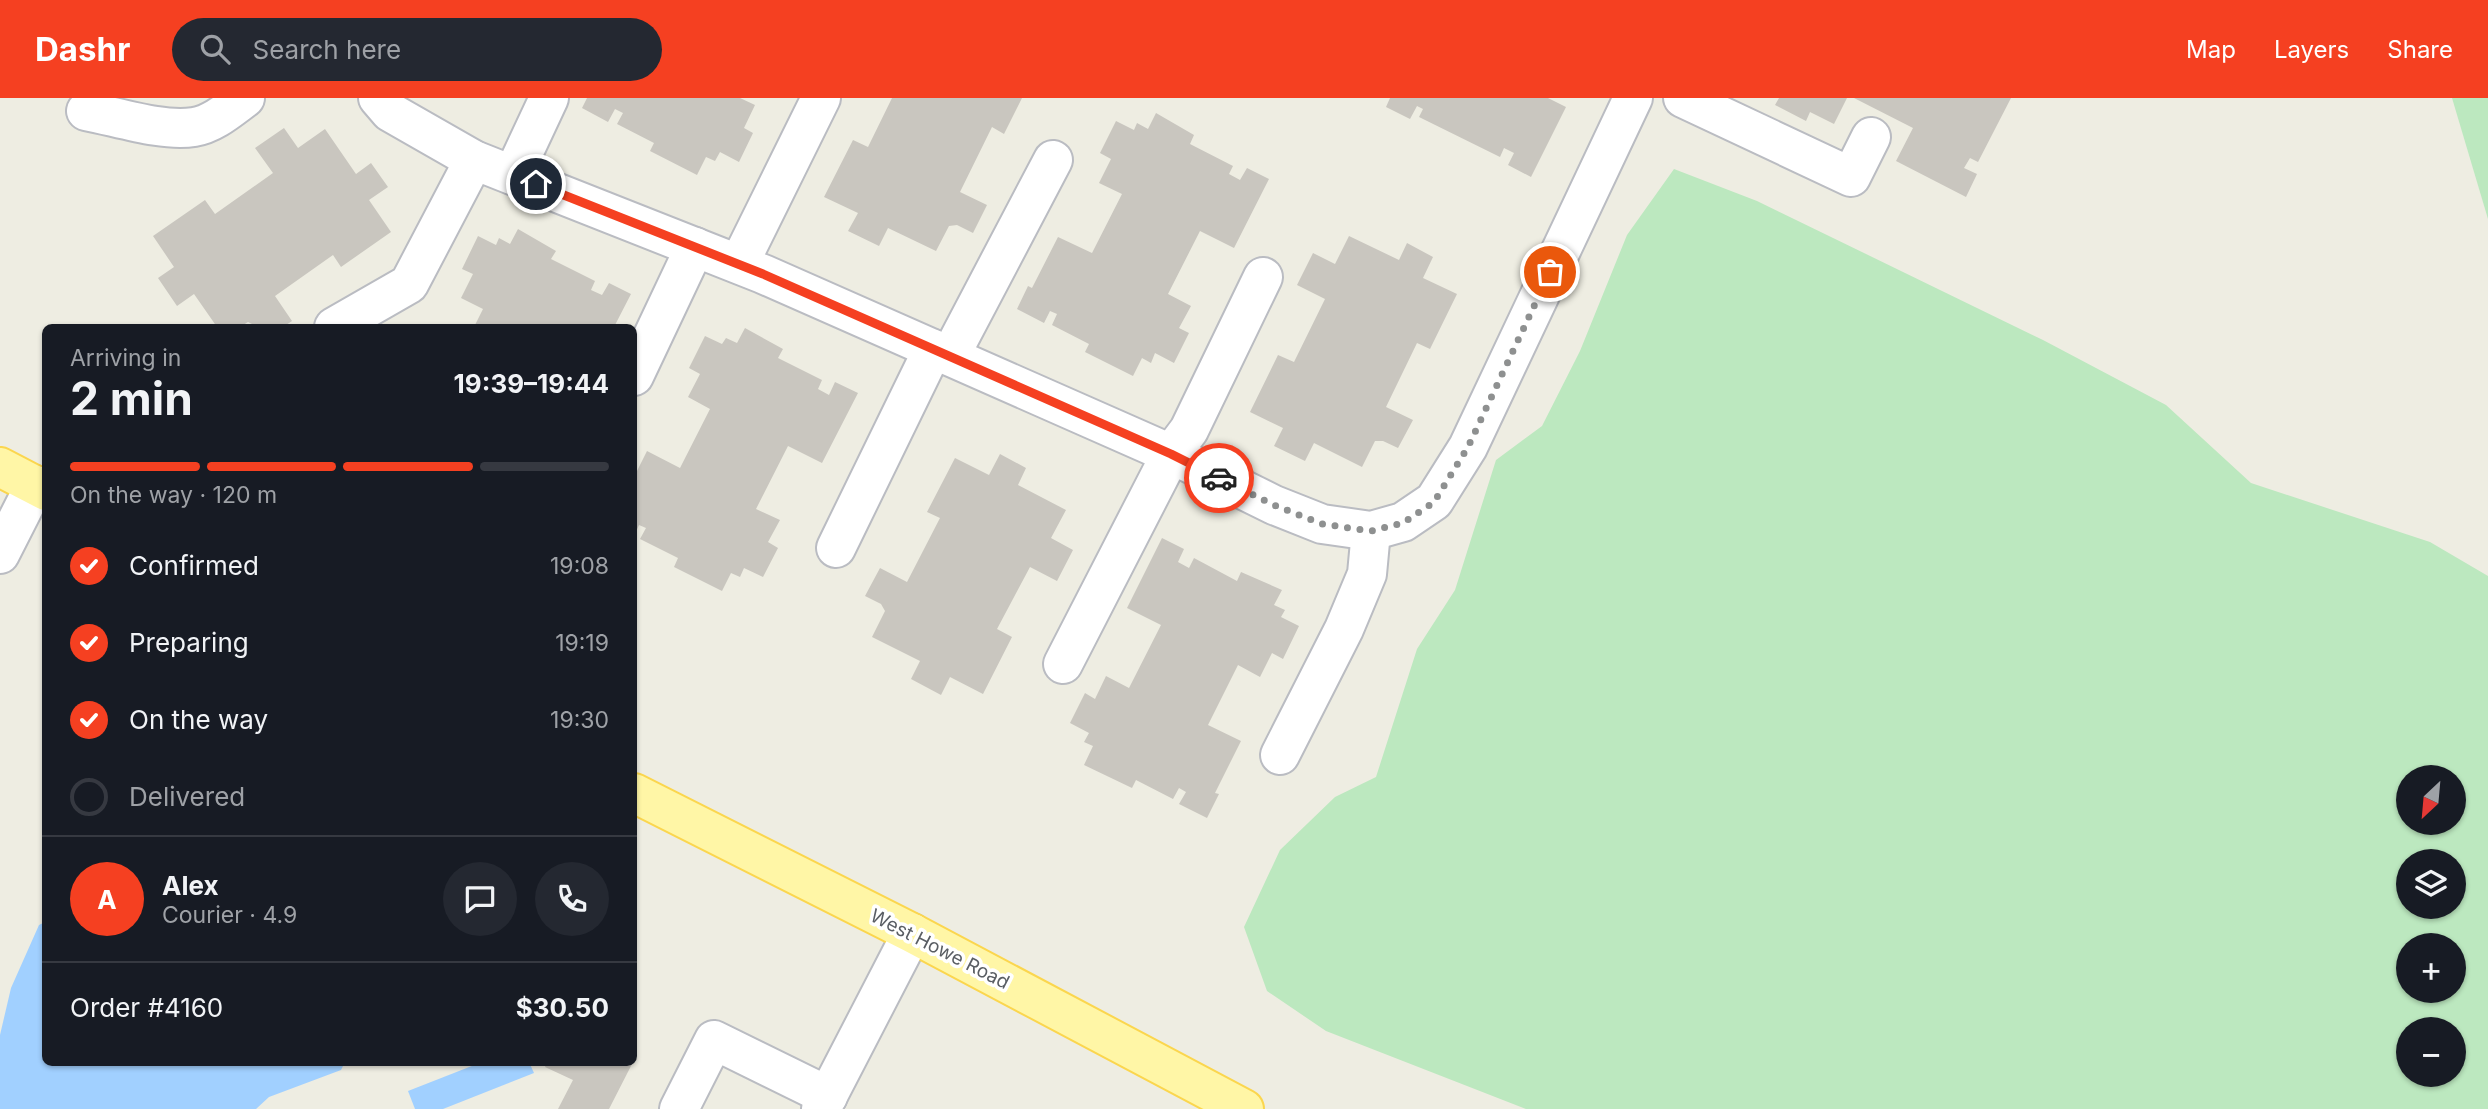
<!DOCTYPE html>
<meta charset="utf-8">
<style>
:root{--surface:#171b24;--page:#242831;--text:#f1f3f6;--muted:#9ea1a6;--line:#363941;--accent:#f54021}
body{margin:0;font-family:Inter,sans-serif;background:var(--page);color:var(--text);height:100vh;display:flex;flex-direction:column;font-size:26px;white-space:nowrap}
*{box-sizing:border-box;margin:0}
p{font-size:23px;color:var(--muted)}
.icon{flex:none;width:38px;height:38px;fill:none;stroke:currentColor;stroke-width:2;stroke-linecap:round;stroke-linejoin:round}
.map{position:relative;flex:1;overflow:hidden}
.details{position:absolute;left:42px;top:226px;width:595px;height:742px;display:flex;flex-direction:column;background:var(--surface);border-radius:10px;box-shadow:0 2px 5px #0004}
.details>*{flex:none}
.needle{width:46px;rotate:206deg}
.tools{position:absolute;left:2396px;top:667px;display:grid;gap:14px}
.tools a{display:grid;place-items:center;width:70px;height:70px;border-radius:50%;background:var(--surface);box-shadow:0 2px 5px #0004;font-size:35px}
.pin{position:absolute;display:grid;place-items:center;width:60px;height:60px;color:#fff;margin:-30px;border:4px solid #fff;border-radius:50%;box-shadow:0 2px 7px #0007}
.courier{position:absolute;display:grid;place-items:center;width:70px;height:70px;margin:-35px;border:5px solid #f54021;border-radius:50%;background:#fff;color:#222;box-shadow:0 2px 9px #0007}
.overview em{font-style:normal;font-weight:700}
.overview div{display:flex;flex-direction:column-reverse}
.overview{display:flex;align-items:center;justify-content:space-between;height:119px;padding:0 28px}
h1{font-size:46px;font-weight:700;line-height:52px}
.bar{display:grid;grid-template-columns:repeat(4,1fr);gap:10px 7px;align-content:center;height:84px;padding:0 28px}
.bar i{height:9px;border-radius:5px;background:var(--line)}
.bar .selected{background:var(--accent)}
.bar p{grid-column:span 4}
.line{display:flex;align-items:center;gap:18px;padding:0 28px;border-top:2px solid var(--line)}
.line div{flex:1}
.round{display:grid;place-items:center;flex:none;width:74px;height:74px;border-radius:37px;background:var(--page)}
ol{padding:0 28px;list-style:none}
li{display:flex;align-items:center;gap:21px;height:77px}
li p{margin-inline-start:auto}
li .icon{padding:7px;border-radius:50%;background:var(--accent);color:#fff;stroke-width:4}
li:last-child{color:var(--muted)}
li i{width:38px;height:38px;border:4px solid var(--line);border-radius:50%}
header{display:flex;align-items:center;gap:42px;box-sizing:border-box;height:98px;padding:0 35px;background:var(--accent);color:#fff}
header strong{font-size:33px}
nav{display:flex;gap:38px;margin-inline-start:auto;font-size:24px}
.search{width:490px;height:63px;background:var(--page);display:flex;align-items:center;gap:18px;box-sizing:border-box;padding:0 24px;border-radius:38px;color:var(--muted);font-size:26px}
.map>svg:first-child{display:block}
</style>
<header>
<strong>Dashr</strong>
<div class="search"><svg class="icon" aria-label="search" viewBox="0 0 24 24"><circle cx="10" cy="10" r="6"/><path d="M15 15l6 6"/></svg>Search here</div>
<nav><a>Map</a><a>Layers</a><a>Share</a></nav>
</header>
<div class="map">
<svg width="2488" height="1011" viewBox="0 0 2488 1011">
<rect width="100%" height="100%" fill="#eeede2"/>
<g fill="#bce8bf" fill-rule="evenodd">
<path d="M 2452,0 L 2488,0 L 2488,121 Z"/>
<path d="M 1674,71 L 1757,103 L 2043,242 L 2166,307 L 2251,385 L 2430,444 L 2488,478 L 2488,1011 L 1526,1011 L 1326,933 L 1267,893 L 1244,829 L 1280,752 L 1335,699 L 1376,679 L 1417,551 L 1455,492 L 1496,362 L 1542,328 L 1580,253 L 1627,137 ZM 2408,679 L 2454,679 L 2454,724 L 2408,724 ZM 2454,763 L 2454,808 L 2408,808 L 2408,763 ZM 2408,847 L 2454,847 L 2454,892 L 2408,892 ZM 2408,931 L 2454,931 L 2454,976 L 2408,976 Z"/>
</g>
<g fill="#a1d0ff">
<path d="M 45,824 L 46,964 L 345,964 L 341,972 L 269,999 L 256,1011 L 0,1011 L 0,937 L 11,890 L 39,827 Z"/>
<path d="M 482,964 L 529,964 L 534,975 L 443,1011 L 415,1011 L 408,993 Z"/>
</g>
<g fill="#c9c6bf">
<path d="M 587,0 L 740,0 L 755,7 L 744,30 L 753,35 L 739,64 L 720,54 L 715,63 L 706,59 L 697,77 L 650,53 L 654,45 L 617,26 L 623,15 L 615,11 L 608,24 L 582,10 Z"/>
<path d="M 892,0 L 1022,0 L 1004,36 L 992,29 L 960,94 L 987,107 L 973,135 L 957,127 L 949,128 L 936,153 L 888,130 L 879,148 L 848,133 L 858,115 L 824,99 L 853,42 L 868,49 Z"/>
<path d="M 1390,0 L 1548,0 L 1566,9 L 1531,79 L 1508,67 L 1514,55 L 1504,50 L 1500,59 L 1419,19 L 1423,11 L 1417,8 L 1410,21 L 1386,9 Z"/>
<path d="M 1779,0 L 1847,0 L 1834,26 L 1810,14 L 1806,23 L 1775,7 Z"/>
<path d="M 1854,0 L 2011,0 L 1978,64 L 1970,60 L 1964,70 L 1977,76 L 1966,99 L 1896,63 L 1913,30 Z"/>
<path d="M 1156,15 L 1194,37 L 1190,46 L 1233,68 L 1229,76 L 1240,82 L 1247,70 L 1269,81 L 1234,150 L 1200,133 L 1168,196 L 1191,208 L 1179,230 L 1189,235 L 1174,265 L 1155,255 L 1151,265 L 1142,260 L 1133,278 L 1085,254 L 1089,246 L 1052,227 L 1057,216 L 1050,213 L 1044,225 L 1017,211 L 1028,188 L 1032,190 L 1058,139 L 1092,155 L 1122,96 L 1099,85 L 1111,61 L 1100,55 L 1116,23 L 1134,32 L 1137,25 L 1148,31 Z"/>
<path d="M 284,30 L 298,50 L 325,31 L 356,76 L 371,65 L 388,89 L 369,102 L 391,134 L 341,169 L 333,157 L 275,198 L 292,223 L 283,229 L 258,229 L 248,224 L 240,229 L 217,229 L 194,196 L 177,208 L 158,180 L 174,169 L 153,138 L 205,102 L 215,116 L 273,75 L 255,50 Z"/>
<path d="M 518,131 L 556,153 L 551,161 L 595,183 L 591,192 L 602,197 L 609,185 L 631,196 L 614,229 L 474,229 L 483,211 L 461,200 L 473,176 L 462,171 L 478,138 L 496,147 L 499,140 L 510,146 Z"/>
<path d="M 1349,138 L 1399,162 L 1407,145 L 1433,159 L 1423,180 L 1457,196 L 1430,251 L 1417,245 L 1386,309 L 1413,322 L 1398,350 L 1383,343 L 1375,343 L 1362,369 L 1314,345 L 1305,363 L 1274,348 L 1283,330 L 1250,314 L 1278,257 L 1294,264 L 1325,201 L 1297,187 L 1313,155 L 1335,166 Z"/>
<path d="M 745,230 L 783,251 L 778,260 L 822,282 L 818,291 L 829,297 L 835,284 L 858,295 L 822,365 L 788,348 L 756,411 L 780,422 L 768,444 L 778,450 L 763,479 L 744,470 L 740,479 L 731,475 L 722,493 L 674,469 L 678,460 L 640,441 L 646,430 L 639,427 L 634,438 L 634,379 L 647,353 L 680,370 L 710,311 L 688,299 L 700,276 L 689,270 L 705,238 L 722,246 L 726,240 L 737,245 Z"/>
<path d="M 1000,356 L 1026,370 L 1018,387 L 1066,412 L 1051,440 L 1073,452 L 1057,483 L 1030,469 L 997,531 L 1012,539 L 983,596 L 950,579 L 941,597 L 911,581 L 920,563 L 872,539 L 885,513 L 881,506 L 865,498 L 880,470 L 907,484 L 940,420 L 927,414 L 955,360 L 989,377 Z"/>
<path d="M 1162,440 L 1184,451 L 1178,464 L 1189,470 L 1194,460 L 1237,483 L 1241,474 L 1282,492 L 1274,507 L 1285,512 L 1281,519 L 1299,528 L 1283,561 L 1272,555 L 1260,579 L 1238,567 L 1208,627 L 1241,643 L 1215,695 L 1219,696 L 1207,720 L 1179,706 L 1186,694 L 1179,690 L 1173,701 L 1136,682 L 1132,690 L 1084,667 L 1093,648 L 1084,644 L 1089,635 L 1070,625 L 1085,595 L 1095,601 L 1106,578 L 1129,590 L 1161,527 L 1127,510 Z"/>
<path d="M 547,964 L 629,964 L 632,966 L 609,1011 L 558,1011 L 573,982 L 545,969 Z"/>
</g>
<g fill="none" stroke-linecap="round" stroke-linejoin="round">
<g stroke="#babcc2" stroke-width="42">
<g id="minor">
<path d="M 378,0 L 390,14 L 474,62 L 763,176 L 1171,356 L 1274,407 L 1322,426 L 1371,433 L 1403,424 L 1434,403 L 1468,349 L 1633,0"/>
<path d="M 1683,0 L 1851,79 L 1871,39"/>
<path d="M 86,13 C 118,19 162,34 194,29 C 213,26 230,11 245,0"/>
<path d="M 513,77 L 549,0"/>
<path d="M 739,166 L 821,0"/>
<path d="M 334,229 L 409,186 L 474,62"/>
<path d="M 950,258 L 1053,62"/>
<path d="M 634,278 L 695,149"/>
<path d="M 836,450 L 933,251"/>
<path d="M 0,456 L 35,387"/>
<path d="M 1063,566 L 1171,356 L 1189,332 L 1263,179"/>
<path d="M 1280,657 L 1344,531 L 1367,476 L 1371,433"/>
<path d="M 679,1011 L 714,942 L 828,998"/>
<path d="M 821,1011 L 912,835"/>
</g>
</g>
<g stroke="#fbd64e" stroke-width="42">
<g id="major">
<path d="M 0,369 L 46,393"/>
<path d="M 634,695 L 912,835 L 1244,1011"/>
</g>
</g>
<use href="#minor" stroke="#fff" stroke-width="38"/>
<use href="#major" stroke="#fff6a6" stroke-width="38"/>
</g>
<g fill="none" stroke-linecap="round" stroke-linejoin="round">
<path stroke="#8e9090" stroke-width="7" stroke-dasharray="0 12.6" d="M 1219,380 L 1274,407 L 1322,426 L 1371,433 L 1403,425 L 1434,404 L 1468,349 L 1550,174"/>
<path stroke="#f54021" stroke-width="9" d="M 536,86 L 763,176 L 1171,356 L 1219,380"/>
</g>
<g text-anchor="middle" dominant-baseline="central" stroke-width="7" stroke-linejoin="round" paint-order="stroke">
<g font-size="19" fill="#5a5e64" stroke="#fff">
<text transform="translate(940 851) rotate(27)">West Howe Road</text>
</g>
</g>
</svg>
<div class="tools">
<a><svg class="needle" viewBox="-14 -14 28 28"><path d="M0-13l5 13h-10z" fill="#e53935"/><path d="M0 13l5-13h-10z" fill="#9ea1a6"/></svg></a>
<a><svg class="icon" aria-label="layers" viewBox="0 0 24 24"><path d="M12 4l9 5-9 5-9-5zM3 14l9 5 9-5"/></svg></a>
<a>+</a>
<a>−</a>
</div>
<div class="pin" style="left:1550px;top:174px;background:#ea580c"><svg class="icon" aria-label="bag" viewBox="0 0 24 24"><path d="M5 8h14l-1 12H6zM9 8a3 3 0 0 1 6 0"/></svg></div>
<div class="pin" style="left:536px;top:86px;background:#1f2937"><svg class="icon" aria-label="home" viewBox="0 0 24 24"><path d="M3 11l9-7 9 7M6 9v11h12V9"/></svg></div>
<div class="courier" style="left:1219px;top:380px"><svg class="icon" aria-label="car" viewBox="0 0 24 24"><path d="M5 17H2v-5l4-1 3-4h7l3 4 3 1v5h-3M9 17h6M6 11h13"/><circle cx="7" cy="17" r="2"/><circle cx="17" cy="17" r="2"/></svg></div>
<section class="details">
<div class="overview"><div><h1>2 min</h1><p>Arriving in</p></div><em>19:39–19:44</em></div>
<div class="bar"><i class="selected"></i><i class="selected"></i><i class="selected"></i><i></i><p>On the way · 120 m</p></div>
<ol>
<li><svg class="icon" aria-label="check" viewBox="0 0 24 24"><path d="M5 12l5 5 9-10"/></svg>Confirmed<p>19:08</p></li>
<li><svg class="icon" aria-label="check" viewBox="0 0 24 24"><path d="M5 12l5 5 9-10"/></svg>Preparing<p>19:19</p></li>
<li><svg class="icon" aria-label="check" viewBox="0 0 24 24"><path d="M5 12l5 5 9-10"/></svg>On the way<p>19:30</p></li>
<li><i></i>Delivered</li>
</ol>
<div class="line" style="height:126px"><b class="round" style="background:var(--accent);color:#fff">A</b><div><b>Alex</b><p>Courier · 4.9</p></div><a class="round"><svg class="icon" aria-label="chat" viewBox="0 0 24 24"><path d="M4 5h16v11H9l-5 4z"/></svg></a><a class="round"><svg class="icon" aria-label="phone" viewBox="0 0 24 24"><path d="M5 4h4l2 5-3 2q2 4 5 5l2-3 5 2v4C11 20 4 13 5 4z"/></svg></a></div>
<div class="line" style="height:91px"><div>Order #4160</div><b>$30.50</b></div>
</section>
</div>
